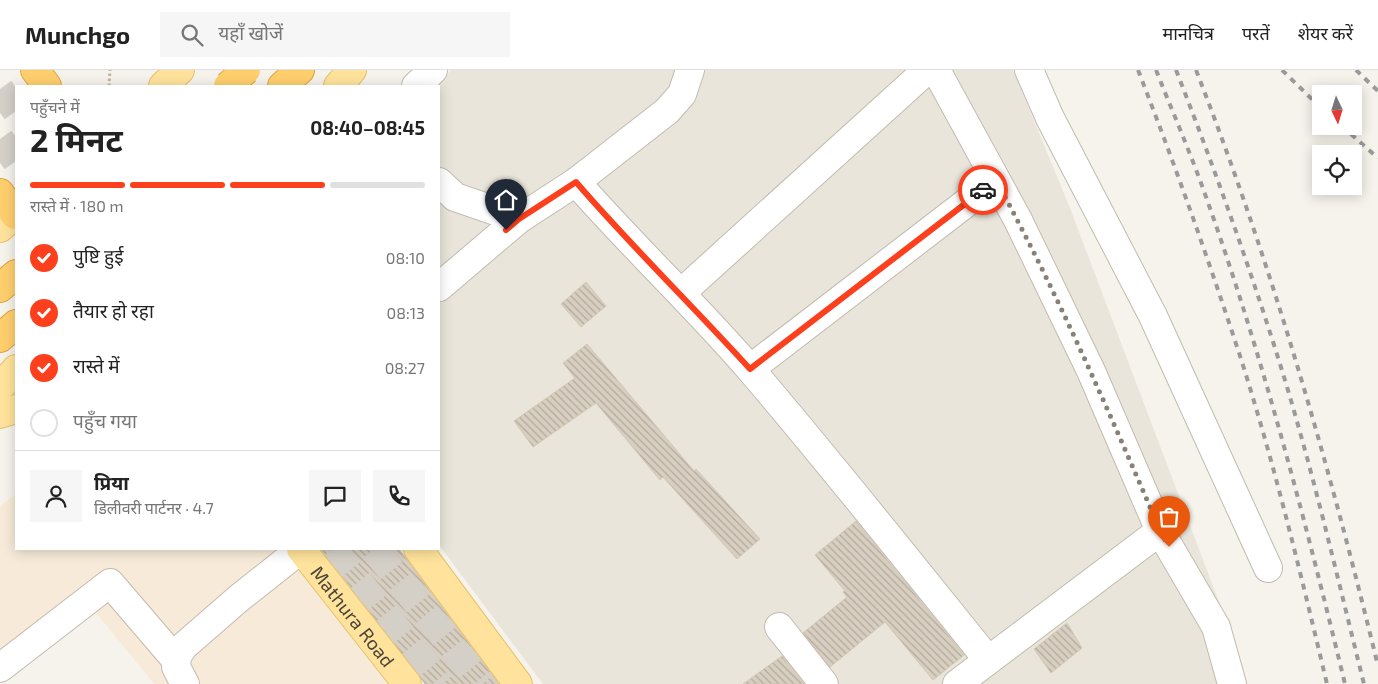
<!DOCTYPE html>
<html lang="hi">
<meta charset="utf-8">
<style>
:root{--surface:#fff;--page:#f6f6f6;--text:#222;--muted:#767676;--line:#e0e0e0;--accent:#fc3f1d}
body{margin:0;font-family:"Exo 2","Noto Sans Devanagari",sans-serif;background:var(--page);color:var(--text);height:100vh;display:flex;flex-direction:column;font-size:19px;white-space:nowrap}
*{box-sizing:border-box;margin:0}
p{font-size:16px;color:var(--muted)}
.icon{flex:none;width:28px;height:28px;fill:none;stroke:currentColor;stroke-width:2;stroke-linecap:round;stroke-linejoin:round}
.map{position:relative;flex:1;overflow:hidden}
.drawer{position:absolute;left:15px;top:15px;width:425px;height:465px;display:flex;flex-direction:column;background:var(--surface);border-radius:0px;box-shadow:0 2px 12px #0003}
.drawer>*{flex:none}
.needle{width:32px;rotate:176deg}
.tools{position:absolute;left:1312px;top:15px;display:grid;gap:10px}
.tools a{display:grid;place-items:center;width:50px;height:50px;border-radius:0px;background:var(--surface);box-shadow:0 2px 12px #0003;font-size:25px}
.pin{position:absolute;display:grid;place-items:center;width:42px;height:42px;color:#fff;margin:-51px -21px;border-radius:50% 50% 50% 0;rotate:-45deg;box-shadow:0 0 5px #0007}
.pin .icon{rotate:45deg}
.courier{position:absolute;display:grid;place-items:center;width:50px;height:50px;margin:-25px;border:4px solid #fc3f1d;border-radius:50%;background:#fff;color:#222;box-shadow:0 1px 6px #0007}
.overview em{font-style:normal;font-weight:700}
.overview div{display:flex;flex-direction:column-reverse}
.overview{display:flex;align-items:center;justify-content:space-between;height:85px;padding:0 15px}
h1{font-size:32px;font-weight:700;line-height:38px}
.bar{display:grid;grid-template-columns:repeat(4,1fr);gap:8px 5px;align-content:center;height:60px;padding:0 15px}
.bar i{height:6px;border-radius:4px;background:var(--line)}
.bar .selected{background:var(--accent)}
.bar p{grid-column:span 4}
.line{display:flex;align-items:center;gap:12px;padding:0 15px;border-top:1px solid var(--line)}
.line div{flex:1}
.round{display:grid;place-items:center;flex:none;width:52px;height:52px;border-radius:0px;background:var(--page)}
ol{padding:0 15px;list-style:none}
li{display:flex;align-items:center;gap:15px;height:55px}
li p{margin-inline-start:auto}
li .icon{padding:5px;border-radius:50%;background:var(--accent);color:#fff;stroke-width:4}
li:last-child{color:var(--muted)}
li i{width:28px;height:28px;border:2px solid var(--line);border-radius:50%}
header{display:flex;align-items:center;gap:30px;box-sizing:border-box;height:70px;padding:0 25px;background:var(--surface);border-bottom:1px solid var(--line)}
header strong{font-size:24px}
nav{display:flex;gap:28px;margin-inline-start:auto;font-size:18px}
.search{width:350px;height:45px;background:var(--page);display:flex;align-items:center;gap:12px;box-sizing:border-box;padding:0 18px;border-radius:0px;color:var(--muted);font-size:19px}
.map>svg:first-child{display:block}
</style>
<header>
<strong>Munchgo</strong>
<div class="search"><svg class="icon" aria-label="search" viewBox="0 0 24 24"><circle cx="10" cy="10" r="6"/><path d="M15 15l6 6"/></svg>यहाँ खोजें</div>
<nav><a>मानचित्र</a><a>परतें</a><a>शेयर करें</a></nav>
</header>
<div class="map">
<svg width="1378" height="614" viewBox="0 0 1378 614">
<defs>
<pattern id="building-back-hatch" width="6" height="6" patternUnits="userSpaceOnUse" patternTransform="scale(1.25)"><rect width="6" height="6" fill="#d8cfc1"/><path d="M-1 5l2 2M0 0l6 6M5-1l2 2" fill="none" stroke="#b1aa9e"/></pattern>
</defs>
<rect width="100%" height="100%" fill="#f6f3ec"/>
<path fill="#eae5da" d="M 451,0 L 1013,0 L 1070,138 L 1227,553 L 1238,614 L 543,614 L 439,475 L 439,16 L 436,16 Z"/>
<path fill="#f7ead8" d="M 16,424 L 16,479 L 279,479 L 291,490 L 387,614 L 154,614 L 85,529 L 0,603 L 0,436 Z"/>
<g fill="url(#building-back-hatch)" stroke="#d3c7b4">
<path d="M 586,212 L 606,236 L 581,257 L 561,234 Z"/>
<path d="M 587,274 L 694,401 L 696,399 L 760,469 L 737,489 L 663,407 L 660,410 L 596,333 L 533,377 L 514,351 L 575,308 L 563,293 Z"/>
<path d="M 856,451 L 964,585 L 933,610 L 885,552 L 830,597 L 803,563 L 847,527 L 843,522 L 845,521 L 815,485 Z"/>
<path d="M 321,479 L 399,479 L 499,614 L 425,614 Z"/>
<path d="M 1067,553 L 1082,578 L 1051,603 L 1034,579 Z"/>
<path d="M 782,586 L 804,614 L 743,614 Z"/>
</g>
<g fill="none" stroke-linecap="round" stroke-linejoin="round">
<g stroke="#d4d0c8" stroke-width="28" stroke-dasharray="28 14" stroke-linecap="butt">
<path d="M 0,19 L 16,41"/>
<path d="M 0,69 L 16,91"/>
<path d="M 332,479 L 442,614"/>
<path d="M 374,479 L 482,614"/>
</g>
<g stroke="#c2bbae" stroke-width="30">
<g id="minor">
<path d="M 936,0 L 1018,150 L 1091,301 L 1160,461 L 1216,557 L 1232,614"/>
<path d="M 1029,0 L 1050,48 L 1153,246 L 1268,498"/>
<path d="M 416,16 L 433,0"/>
<path d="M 439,112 L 455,127 L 519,149"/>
<path d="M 576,112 C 633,177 695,235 751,300 C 832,395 910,493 988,590"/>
<path d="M 439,217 L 519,149 L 576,112 L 667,41 L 682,24 L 690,0"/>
<path d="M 681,223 L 927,0"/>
<path d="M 750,299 L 996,110"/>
<path d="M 779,557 L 824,614"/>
<path d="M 0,598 L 110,513 L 176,590"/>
<path d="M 185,614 L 176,597 L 177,586 L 184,576 L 238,529 L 301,479"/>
<path d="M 957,614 L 1160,461"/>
</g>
</g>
<g stroke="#e6c16a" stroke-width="30">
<g id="major">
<path d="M 163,16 L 180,0"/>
<path d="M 338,16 L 352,0"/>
<path d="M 0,158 L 16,144"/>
<path d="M 0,317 L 16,299"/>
<path d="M 0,344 L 16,339"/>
<path id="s1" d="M 301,479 L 407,614"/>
<path d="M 418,479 L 518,614"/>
</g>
</g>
<g stroke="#e0a43c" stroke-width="30">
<g id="highway">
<path d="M 35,0 L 47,16"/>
<path d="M 282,16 L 300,0"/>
<path d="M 0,123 L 15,145"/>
<path d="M 0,218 L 16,204"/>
<path d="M 0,268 L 16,254"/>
</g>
</g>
<path stroke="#c4b79f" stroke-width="3" stroke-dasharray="2.5 2.5" stroke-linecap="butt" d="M 109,16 L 110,0"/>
<use href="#minor" stroke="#fff" stroke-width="28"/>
<use href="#major" stroke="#ffe39c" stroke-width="28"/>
<use href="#highway" stroke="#ffcf6e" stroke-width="28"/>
<g stroke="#9a9a9a" stroke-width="4" stroke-dasharray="6 6" stroke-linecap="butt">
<path d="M 1138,0 C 1175,95 1209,191 1241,289 C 1275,396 1301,505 1327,614"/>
<path d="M 1156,0 C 1171,38 1187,75 1201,113 C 1260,276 1304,445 1345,614"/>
<path d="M 1176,0 C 1212,92 1245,184 1275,278 C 1310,388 1336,502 1364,614"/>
<path d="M 1196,0 C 1272,195 1329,394 1378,596"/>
<path d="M 1282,0 L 1321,38"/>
<path d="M 1356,0 L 1378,21"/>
<path d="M 1342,56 L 1378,88"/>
</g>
<g stroke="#e0a43c" stroke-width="30" stroke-linecap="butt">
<path id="highway-bridge" d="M 228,16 L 246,0"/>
</g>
<use href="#highway-bridge" stroke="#ffcf6e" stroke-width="28"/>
</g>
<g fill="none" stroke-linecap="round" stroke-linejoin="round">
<path stroke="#878178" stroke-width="5" stroke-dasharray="0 9" d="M 983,120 L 996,110 C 1058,224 1109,342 1160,460 L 1169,477"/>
<path stroke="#fc3f1d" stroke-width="6" d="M 506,160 L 519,149 L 576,112 C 632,177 693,236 750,299 L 983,120"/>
</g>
<g text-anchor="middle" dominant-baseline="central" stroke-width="5" stroke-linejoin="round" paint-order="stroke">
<g font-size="19" fill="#4b4439" stroke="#fff">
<text stroke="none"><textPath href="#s1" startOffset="85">Mathura Road</textPath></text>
</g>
</g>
</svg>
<div class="tools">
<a><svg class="needle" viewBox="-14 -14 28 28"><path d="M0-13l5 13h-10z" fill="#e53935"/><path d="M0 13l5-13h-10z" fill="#767676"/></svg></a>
<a><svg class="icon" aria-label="locate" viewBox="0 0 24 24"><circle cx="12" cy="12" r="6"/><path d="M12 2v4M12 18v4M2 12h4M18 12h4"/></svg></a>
</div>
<div class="pin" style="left:1169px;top:477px;background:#ea580c"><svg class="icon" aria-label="bag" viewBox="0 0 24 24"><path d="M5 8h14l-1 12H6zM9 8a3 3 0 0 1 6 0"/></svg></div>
<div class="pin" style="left:506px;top:160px;background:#1f2937"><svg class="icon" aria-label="home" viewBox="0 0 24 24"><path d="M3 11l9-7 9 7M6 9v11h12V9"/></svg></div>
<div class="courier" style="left:983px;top:120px"><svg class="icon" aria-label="car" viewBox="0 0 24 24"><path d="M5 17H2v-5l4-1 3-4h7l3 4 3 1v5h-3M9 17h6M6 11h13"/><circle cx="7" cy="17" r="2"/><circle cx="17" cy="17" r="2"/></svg></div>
<section class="drawer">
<div class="overview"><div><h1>2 मिनट</h1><p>पहुँचने में</p></div><em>08:40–08:45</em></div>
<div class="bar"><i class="selected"></i><i class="selected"></i><i class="selected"></i><i></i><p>रास्ते में · 180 m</p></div>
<ol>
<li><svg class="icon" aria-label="check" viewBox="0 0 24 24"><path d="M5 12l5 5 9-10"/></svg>पुष्टि हुई<p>08:10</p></li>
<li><svg class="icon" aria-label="check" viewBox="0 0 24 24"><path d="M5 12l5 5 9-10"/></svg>तैयार हो रहा<p>08:13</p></li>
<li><svg class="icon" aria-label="check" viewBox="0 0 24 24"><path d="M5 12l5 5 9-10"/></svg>रास्ते में<p>08:27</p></li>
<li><i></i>पहुँच गया</li>
</ol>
<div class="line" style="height:90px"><a class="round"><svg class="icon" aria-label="person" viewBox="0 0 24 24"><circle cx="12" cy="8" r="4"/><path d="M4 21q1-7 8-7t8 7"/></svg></a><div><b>प्रिया</b><p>डिलीवरी पार्टनर · 4.7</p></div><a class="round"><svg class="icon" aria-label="chat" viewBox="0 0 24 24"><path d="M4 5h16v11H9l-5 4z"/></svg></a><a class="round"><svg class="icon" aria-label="phone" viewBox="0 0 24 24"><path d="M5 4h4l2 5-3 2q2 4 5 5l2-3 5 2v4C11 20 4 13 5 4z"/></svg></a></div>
</section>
</div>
